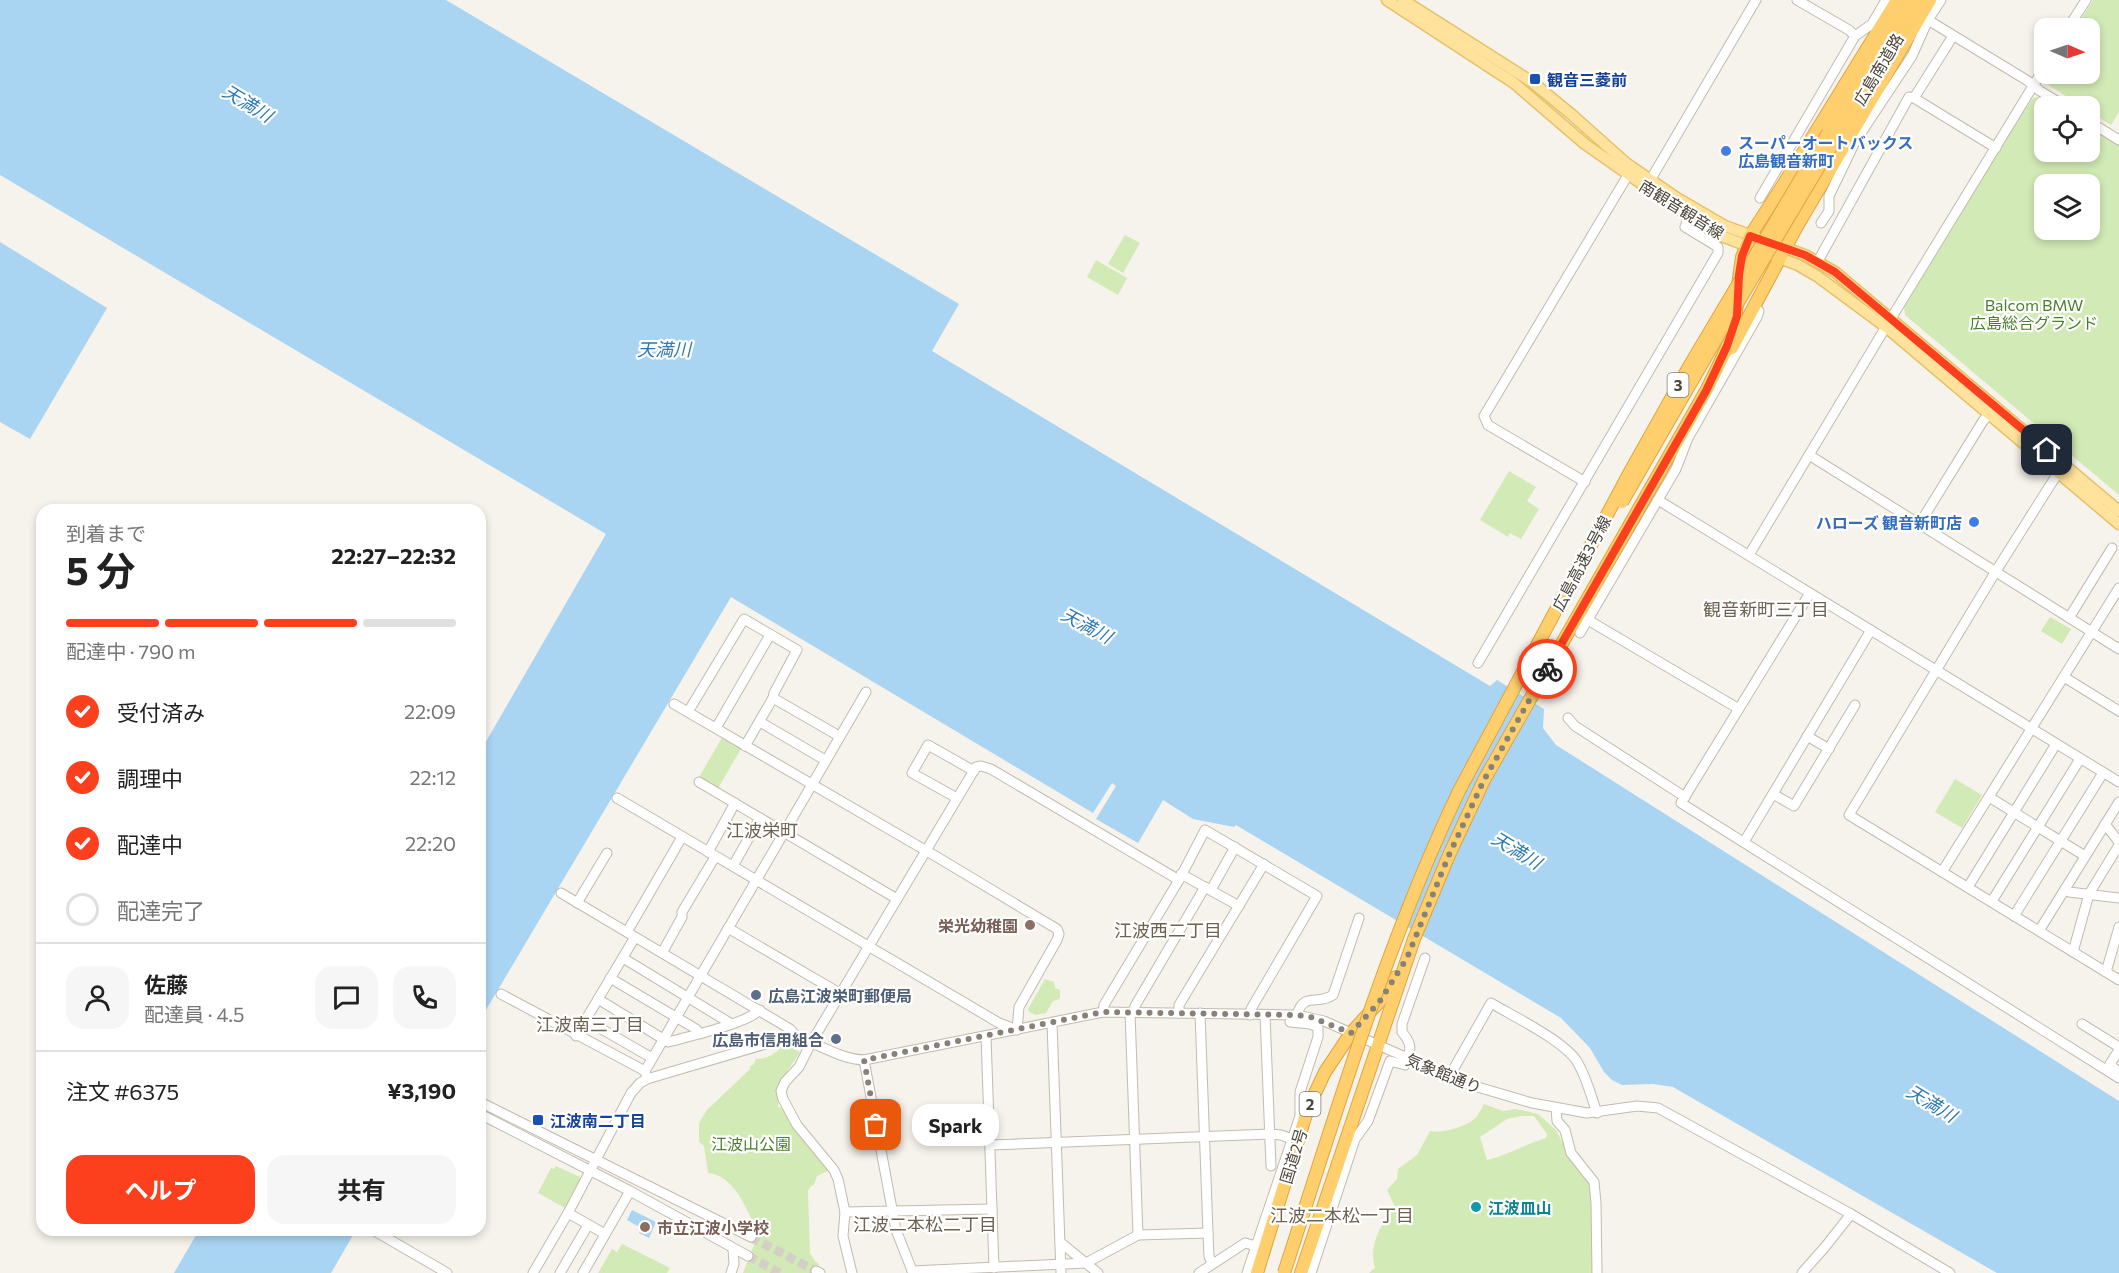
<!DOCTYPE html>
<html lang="ja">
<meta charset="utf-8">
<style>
:root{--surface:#fff;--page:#f6f6f6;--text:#222;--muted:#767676;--line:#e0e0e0;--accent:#fc3f1d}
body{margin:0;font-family:Commissioner,"Noto Sans JP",sans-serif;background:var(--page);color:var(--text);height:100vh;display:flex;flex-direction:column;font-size:22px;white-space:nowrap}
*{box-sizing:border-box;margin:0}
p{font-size:20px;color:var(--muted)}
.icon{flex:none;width:33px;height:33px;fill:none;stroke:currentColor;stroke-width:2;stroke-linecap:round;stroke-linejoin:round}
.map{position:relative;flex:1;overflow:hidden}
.sheet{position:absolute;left:36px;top:504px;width:450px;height:732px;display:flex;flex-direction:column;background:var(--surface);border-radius:18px;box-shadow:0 3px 9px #0003}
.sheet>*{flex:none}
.needle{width:39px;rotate:92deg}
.tools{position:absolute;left:2034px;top:18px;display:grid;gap:12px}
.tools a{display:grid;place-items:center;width:66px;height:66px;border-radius:12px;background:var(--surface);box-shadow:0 3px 9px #0003;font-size:30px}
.pin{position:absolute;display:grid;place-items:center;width:51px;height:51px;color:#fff;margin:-26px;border-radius:12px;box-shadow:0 3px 9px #0006}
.courier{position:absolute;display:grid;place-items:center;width:60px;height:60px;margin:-30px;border:4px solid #fc3f1d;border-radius:50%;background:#fff;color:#222;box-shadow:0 2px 8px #0007}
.bubble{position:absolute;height:42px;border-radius:18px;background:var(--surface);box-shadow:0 3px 9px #0003;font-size:20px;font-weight:700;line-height:42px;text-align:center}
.head em{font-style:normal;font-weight:700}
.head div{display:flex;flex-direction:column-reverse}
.head{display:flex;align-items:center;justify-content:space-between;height:102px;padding:0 30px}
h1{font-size:39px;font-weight:700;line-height:45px}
.bar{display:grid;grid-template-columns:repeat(4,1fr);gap:9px 6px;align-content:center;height:72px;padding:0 30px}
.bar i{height:8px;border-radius:4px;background:var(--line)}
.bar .active{background:var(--accent)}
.bar p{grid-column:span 4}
.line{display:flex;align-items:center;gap:15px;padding:0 30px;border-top:2px solid var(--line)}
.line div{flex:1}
.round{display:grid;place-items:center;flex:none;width:63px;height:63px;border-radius:18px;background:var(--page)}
ol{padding:0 30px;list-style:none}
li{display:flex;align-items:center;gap:18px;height:66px}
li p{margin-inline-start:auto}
li .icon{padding:6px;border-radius:50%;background:var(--accent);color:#fff;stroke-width:4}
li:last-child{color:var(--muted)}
li i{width:33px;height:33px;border:3px solid var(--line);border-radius:50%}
.cta{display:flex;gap:12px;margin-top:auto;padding:12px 30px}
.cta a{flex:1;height:69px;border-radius:18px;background:var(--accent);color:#fff;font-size:24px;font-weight:700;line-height:69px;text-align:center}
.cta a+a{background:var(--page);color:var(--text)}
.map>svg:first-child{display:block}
</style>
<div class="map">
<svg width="2119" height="1273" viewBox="0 0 2119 1273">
<rect width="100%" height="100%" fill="#f6f3ec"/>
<g fill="#d2eab5" fill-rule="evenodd">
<path d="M 2093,0 L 2119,0 L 2119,112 L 2111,125 L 2090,112 L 2090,106 L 2081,106 L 2044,82 L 2049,74 L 2090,74 L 2090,28 L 2076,28 Z"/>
<path d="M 2039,97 L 2054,106 L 2044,106 L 2044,152 L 2090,152 L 2090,127 L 2119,145 L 2119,495 L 1905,315 L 1904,307 L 1909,299 L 2023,112 L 2033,98 ZM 2044,184 L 2090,184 L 2090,230 L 2044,230 Z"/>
<path d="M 1125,235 L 1140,243 L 1123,273 L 1108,264 Z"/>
<path d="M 1096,260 L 1127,278 L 1118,295 L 1087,277 Z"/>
<path d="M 1509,471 L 1536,487 L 1527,501 L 1539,509 L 1521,539 L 1510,533 L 1508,537 L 1480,520 Z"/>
<path d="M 2050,617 L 2071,629 L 2062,644 L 2041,631 Z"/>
<path d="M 723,736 L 742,747 L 717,790 L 698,779 Z"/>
<path d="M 1955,779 L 1982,795 L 1962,828 L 1935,812 Z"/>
<path d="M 1045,979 L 1054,982 L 1055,988 L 1060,990 L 1060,998 L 1057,1000 L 1053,1001 L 1046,1013 L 1036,1015 L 1029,1012 L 1028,1009 Z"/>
<path d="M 790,1044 L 790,1047 L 800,1052 L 784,1076 L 779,1096 L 778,1107 L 786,1109 L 830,1170 L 817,1176 L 814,1185 L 811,1186 L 808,1191 L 810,1253 L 815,1261 L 819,1264 L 815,1273 L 743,1273 L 754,1245 L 749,1242 L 755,1226 C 745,1206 733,1175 708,1173 L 704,1146 L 699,1142 L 699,1123 L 707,1110 L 750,1069 L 750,1066 L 754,1064 L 756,1059 C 778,1058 775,1047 790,1044 Z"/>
<path d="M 1484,1104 L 1503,1111 L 1516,1109 L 1538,1114 L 1556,1130 L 1572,1161 L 1589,1184 L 1594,1244 L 1593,1273 L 1369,1273 L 1375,1268 C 1368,1245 1381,1224 1395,1207 L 1387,1190 L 1397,1179 L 1398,1169 L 1417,1155 L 1430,1131 C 1441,1134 1464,1127 1473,1120 C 1478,1117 1481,1109 1484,1104 ZM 1521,1116 L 1534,1116 L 1547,1134 L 1546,1138 C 1526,1144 1508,1155 1487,1160 L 1480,1137 L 1507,1119 Z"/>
<path d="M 556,1166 L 580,1177 L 581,1180 L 565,1208 L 538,1193 L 551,1168 L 554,1169 Z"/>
<path d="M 622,1244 L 670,1268 L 667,1273 L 598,1273 L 612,1249 L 617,1252 Z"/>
</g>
<g fill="#a9d4f2">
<path d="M 0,0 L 446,0 L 959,304 L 932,351 L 1490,686 L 1497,680 L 1544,709 L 1543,728 L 1556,745 L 2119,1101 L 2119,1273 L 1997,1273 L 1673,1087 L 1653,1084 L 1622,1085 L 1612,1080 L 1604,1072 L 1590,1048 L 1561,1018 L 1236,825 L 1234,827 L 1193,819 L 1163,800 L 1138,843 L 1096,819 L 1116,786 L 1112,783 L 1093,813 L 731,597 L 480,1020 L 480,752 L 606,534 L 0,175 Z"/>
<path d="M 0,242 L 107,308 L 30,439 L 0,422 Z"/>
<path d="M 632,1210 L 656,1222 L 649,1238 L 639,1233 L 641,1228 L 627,1220 Z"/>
<path d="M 199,1230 L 356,1230 L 331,1273 L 174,1273 Z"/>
</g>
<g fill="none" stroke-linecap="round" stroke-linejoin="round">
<g stroke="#d4d0c8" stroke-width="9" stroke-dasharray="9 4.5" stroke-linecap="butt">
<path d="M 751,1237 L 816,1271"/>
<path d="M 748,1256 L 780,1273"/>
</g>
<g stroke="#c2bbae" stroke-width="11">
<g id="minor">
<path d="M 1797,0 L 1849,30 L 1855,36"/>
<path d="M 1928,20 L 2028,81 L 2040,91 L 2065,106"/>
<path d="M 2068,28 L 2086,0"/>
<path d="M 1914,98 L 1953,36"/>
<path d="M 2090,122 L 2119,140"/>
<path d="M 1648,184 L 1756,0"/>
<path d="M 1760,198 L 1855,36 L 1872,24 L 1886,0"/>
<path d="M 1821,223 L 1829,211 L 1829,196 L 1855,142 L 1912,56 L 1928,20 L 1941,0"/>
<path d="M 1818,261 L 1909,97 L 1914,98 L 1996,148"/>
<path d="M 1809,455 L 2119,649"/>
<path d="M 2061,468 L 1996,571 L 1849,815 L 2119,980"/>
<path d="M 1585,482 L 1488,425 L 1484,416 L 1628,175"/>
<path d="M 1658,500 L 2119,782"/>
<path d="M 1920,523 L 1983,421 L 1992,411"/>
<path d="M 1749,555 L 1881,335 L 2044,68"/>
<path d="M 1810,593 L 1681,803 L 2119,1078"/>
<path d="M 2069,618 L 2112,548"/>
<path d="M 1588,620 L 1739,709"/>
<path d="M 1580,633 L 1676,469 L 1688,438 L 1757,317 L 1759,311 L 1755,306"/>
<path d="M 1478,663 L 1718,253 L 1718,247 L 1685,227 L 1689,217"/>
<path d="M 2064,677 L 2119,711"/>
<path d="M 674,704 L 937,857 L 1057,929 L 1059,934 L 1057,940 L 1019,1007 L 1017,1030"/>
<path d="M 688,712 L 744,619 L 797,650 L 774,693 L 773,698"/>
<path d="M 1568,718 L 1575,726 L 1685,797"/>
<path d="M 760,722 L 825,760"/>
<path d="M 716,728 L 770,635"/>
<path d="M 1807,736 L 1829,749"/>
<path d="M 745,746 L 773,698 L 839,736"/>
<path d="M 699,782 L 897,899"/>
<path d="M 1773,794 L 1794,806 L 1855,705"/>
<path d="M 1989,797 L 2085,856"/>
<path d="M 617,798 L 999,1023 L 1017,1030"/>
<path d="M 957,798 L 912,773 L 928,745 L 974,771"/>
<path d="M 2105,824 L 2119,842"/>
<path d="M 1744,842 L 1871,630"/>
<path d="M 708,852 L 735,803"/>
<path d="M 733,866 L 760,818"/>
<path d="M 1942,872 L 2119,588"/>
<path d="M 1181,874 L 1239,906"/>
<path d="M 1179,880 L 1205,830 L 1317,896 L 1251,1009 L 1250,1015"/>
<path d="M 1968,887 L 2056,744"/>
<path d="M 2065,889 L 2069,892 L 2119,898"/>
<path d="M 1211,890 L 1235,847"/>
<path d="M 561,893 L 790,1029 L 797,1037"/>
<path d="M 1992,901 L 2080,759"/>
<path d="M 577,903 L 607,853"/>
<path d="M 2014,916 L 2103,773"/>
<path d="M 728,928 L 841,994"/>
<path d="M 2039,931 L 2119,802"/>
<path d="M 627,932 L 682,837"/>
<path d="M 2073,952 L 2089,894 L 2119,845"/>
<path d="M 662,953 L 682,917 L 682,912 L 715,857"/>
<path d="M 623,958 L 730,1023"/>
<path d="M 2106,972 L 2119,927"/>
<path d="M 610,978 L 696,1029 L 699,1033"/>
<path d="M 501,994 L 645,1071"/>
<path d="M 598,999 L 668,1042 C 690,1036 745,1024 760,1010"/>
<path d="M 1130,1012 L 1138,1235"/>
<path d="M 1135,1012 L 1135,1006 L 1205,887"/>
<path d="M 1179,1013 L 1179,1005 L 1264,864"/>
<path d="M 1200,1013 L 1208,1233 L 1209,1256 L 1212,1264"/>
<path d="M 1265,1015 L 1271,1166"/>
<path d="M 1297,1015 C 1304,991 1317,1006 1333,995 L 1359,918"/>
<path d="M 586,1020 L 652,1058"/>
<path d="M 1052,1023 L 1061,1273"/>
<path d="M 2082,1024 L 2119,1047"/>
<path d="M 576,1036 L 635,937"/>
<path d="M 986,1036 L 994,1268"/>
<path d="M 2119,1050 L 2110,1064 L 2119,1073"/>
<path d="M 864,1060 L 896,1230 L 913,1273"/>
<path d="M 1449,1077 L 1491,1003 C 1513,1016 1562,1040 1576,1060 C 1586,1075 1591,1096 1597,1113"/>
<path d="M 647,1079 L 645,1071 L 866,692"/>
<path d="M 480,1102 L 751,1237"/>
<path d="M 1556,1108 L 1557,1121 L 1565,1130 L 1571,1153 L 1594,1182 L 1596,1203 L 1597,1273"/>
<path d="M 480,1114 L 630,1191 L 748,1256"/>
<path d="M 990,1145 L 1270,1134 L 1281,1135 L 1295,1140"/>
<path d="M 845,1212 L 992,1209"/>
<path d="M 568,1213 L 605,1234"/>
<path d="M 373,1230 L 447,1273"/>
<path d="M 1060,1242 L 1098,1273"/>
<path d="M 816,1271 L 820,1273"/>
<path d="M 912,1271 L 1086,1263 L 1138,1235 L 1208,1233"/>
<path d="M 533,1273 L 568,1213 L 631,1093 L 640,1083 L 647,1079 L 789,1037 C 815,1039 836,1059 864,1060 L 1103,1012 L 1297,1015 L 1324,1021 L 1464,1083 L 1532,1103 L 1587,1113 L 1637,1106 L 1658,1108 L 1851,1214 L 1950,1273"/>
<path d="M 560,1273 L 588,1225"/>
<path d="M 583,1273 L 630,1191"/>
<path d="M 731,1273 L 734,1264 L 733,1249"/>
<path d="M 852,1273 L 843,1236 L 845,1212 L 838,1179 L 834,1170 L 797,1125 L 783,1099 L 781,1091 L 785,1082 L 799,1067 L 811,1043 L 976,767 L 981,766 L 991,769 L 1179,880 L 1104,1005 L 1103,1012"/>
<path d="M 1199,1273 L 1245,1243 L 1256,1246"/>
<path d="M 1247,1273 L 1300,1116 L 1300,1092 L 1318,1037 L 1318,1027 L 1310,1024 L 1290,1022"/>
<path d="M 1311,1273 L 1355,1139 L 1368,1121 L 1390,1061 L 1405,1065 C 1411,1050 1413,1045 1402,1032 L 1402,1024 L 1425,958"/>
<path d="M 1802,1273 L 1825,1247 L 1851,1214"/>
</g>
</g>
<g stroke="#e6c16a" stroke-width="13">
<g id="major">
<path d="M 1387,0 L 1514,83 L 1585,144 L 1689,217 L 1724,237 L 1798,265 L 1817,276 L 1886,327 L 2119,524"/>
<path d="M 1403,0 L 1532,82 L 1571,114 L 1626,163 L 1677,198 L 1725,226 L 1805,255 L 1835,272 L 2119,511"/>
</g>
</g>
<g stroke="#e0a43c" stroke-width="14">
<g id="highway">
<path d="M 1828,133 L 1907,0"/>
<path d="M 1836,138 L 1919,0"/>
<path d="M 1738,285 L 1742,257 L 1750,236 L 1785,182 L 1897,0"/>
<path d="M 1732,348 L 1796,228 L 1930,0"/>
<path d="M 1257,1273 L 1308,1108 L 1325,1072 L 1351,1033 L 1380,1001 L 1396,977"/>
<path d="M 1301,1273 L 1414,939 L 1449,855 L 1484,780 L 1706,391 C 1720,363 1736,334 1737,302"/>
</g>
</g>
<use href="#minor" stroke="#fff" stroke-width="9"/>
<use href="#major" stroke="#ffe39c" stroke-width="10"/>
<use href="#highway" stroke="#ffcf6e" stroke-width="12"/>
<g stroke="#e0a43c" stroke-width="14" stroke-linecap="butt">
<g id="highway-bridge">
<path d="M 1622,502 L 1715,341 L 1836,138"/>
<path d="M 1284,1273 C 1337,1111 1385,946 1459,791 L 1631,470 L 1690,365 L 1828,133"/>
</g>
</g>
<use href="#highway-bridge" stroke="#ffcf6e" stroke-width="12"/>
</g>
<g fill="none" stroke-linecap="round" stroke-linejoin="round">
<path stroke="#878178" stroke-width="6" stroke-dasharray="0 10.8" d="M 876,1125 L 864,1060 L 1103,1012 L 1297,1015 L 1311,1017 L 1351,1033 L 1380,1001 L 1407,958 L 1449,855 L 1484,780 L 1547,669"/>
<path stroke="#fc3f1d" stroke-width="8" d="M 1547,669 L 1706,391 L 1727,346 L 1737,316 L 1739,275 L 1742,256 L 1750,236 L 1805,255 L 1835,272 L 2047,450"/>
</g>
<g fill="#1a4fb4" stroke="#fff" stroke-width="2">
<rect x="1529" y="73" width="12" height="12" rx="3"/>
<rect x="532" y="1114" width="12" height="12" rx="3"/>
</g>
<g fill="#3f7fe0" stroke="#fff" stroke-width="2">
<circle cx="1726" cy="151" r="6"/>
<circle cx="1974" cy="522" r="6"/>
</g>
<g fill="#8d6e63" stroke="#fff" stroke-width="2">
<circle cx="1030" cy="925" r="6"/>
<circle cx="645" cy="1227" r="6"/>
</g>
<g fill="#5c6f8a" stroke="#fff" stroke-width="2">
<circle cx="756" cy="995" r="6"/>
<circle cx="836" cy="1039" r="6"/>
</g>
<circle fill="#0f9aa8" stroke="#fff" stroke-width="2" cx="1476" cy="1207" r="6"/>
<g text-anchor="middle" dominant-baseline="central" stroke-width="4.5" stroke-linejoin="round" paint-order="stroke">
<g fill="#fff" stroke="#817c74" stroke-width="1.5">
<rect x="1667.5" y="373" width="21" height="24" rx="4.5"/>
<rect x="1299.5" y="1092" width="21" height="24" rx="4.5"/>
</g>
<g font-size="15" font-weight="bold" fill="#4b4439">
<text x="1678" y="385">3</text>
<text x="1310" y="1104">2</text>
</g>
<g font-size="16" fill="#4b4439" stroke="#fff">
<text transform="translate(1878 69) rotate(-59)">広島南道路</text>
<text transform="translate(1682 209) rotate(32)">南観音観音線</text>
<text transform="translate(1581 563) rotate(-62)">広島高速3号線</text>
<text transform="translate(1444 1073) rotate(22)">気象館通り</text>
<text transform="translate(1293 1156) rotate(-73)">国道2号</text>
</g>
<g font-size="16" font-weight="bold" fill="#164399" stroke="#fff" text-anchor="start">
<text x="1547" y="79">観音三菱前</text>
<text x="550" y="1120">江波南二丁目</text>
</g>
<g font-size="16" font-weight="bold" fill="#366cbe" stroke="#fff" text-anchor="start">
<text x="1738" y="142">スーパーオートバックス<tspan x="1738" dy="18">広島観音新町</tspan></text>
<text x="1962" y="522" text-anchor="end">ハローズ 観音新町店</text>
</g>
<g font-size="16" fill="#4a7f2a" stroke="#fff">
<text x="2034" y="304">Balcom BMW<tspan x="2034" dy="18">広島総合グランド</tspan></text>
<text x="751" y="1143">江波山公園</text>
</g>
<g font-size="16" font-weight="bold" fill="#785e54" stroke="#fff" text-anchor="end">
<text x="1018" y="925">栄光幼稚園</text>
<text x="657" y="1227" text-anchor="start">市立江波小学校</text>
</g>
<g font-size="16" font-weight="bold" fill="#4e5e75" stroke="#fff" text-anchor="start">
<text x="768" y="995">広島江波栄町郵便局</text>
<text x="824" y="1039" text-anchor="end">広島市信用組合</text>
</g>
<g font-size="16" font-weight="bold" fill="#0d838f" stroke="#fff" text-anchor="start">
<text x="1488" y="1207">江波皿山</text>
</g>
<g font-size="18" font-style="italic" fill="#2e7ab2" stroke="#fff">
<text transform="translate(248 103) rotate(31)">天満川</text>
<text x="664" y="349">天満川</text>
<text transform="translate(1087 625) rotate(28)">天満川</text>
<text transform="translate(1517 850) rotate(31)">天満川</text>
<text transform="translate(1932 1103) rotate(31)">天満川</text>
</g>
<g font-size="18" fill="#6e6250" stroke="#fff">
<text x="1766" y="609">観音新町三丁目</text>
<text x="762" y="830">江波栄町</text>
<text x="1168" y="930">江波西二丁目</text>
<text x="590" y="1024">江波南三丁目</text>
<text x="1342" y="1215">江波二本松一丁目</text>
<text x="925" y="1224">江波二本松二丁目</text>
</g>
</g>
</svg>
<div class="tools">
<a><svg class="needle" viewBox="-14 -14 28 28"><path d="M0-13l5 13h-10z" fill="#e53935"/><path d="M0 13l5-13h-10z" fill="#767676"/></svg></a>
<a><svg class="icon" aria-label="locate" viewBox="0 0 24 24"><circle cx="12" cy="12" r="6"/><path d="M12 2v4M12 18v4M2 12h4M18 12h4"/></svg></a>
<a><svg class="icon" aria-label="layers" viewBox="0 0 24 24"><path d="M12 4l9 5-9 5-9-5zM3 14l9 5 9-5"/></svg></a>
</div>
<div class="pin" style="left:876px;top:1125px;background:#ea580c"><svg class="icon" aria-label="bag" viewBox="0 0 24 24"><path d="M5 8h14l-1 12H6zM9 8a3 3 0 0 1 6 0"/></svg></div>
<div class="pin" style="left:2047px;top:450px;background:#1f2937"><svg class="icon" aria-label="home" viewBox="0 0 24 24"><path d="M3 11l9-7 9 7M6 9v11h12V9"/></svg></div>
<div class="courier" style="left:1547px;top:669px"><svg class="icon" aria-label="bike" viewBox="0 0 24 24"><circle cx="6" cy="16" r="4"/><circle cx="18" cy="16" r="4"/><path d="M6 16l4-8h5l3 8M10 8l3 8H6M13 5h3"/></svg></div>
<div class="bubble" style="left:912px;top:1104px;width:87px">Spark</div>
<section class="sheet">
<div class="head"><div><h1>5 分</h1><p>到着まで</p></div><em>22:27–22:32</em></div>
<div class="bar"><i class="active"></i><i class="active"></i><i class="active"></i><i></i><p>配達中 · 790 m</p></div>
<ol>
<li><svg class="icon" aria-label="check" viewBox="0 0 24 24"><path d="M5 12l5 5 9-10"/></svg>受付済み<p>22:09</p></li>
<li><svg class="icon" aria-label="check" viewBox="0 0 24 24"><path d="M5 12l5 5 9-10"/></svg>調理中<p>22:12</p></li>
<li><svg class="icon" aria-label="check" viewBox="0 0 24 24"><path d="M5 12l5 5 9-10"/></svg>配達中<p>22:20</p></li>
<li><i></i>配達完了</li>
</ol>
<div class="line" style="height:108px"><a class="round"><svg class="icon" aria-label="person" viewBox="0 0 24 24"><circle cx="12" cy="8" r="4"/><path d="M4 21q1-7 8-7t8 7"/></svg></a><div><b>佐藤</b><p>配達員 · 4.5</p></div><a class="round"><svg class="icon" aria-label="chat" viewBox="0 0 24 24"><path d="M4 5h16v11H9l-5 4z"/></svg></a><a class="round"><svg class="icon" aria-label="phone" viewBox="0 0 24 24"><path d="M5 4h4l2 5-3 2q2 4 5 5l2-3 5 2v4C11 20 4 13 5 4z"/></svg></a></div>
<div class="line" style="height:78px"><div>注文 #6375</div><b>¥3,190</b></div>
<div class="cta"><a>ヘルプ</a><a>共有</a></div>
</section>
</div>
